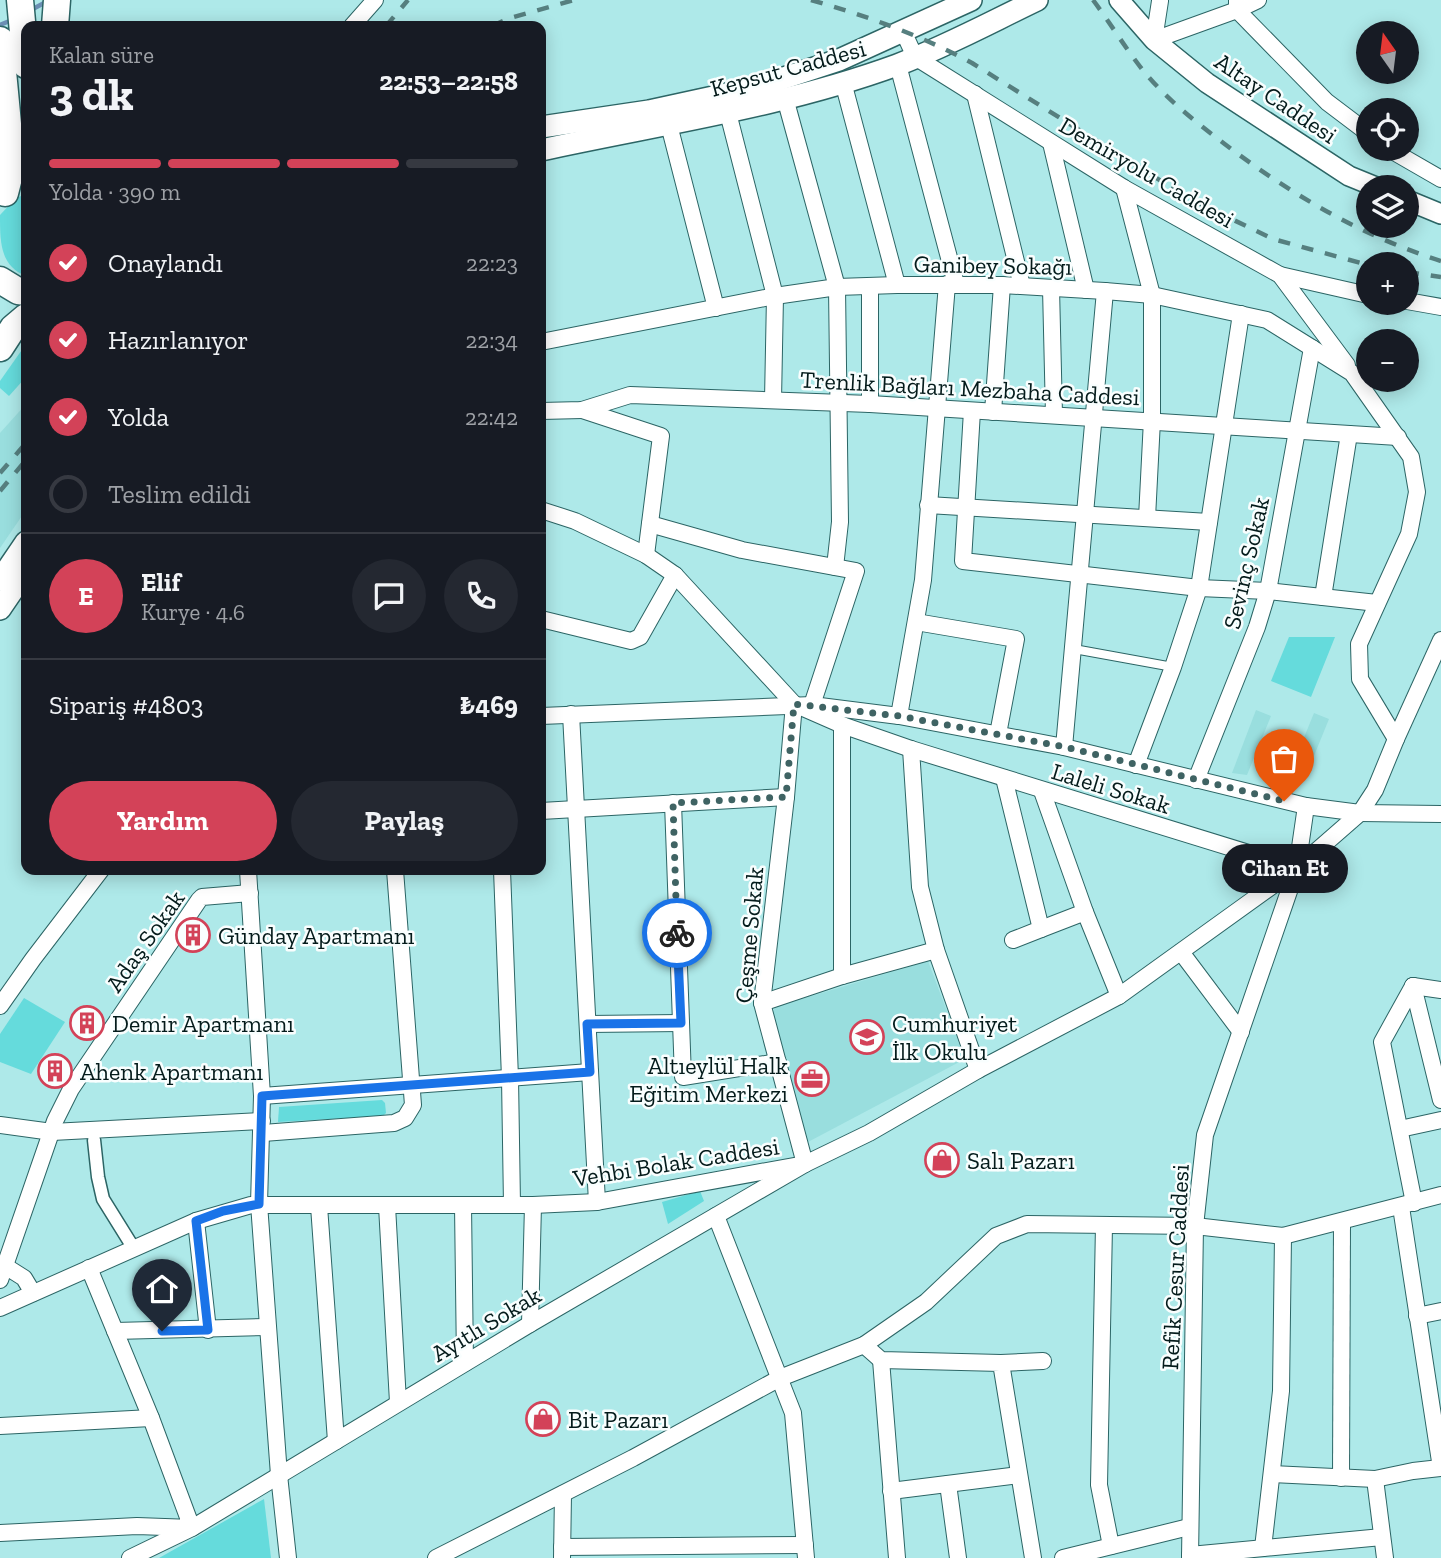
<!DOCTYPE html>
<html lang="tr">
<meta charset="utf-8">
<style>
:root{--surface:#171b24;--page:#242831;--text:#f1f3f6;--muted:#9ea1a6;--line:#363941;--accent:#d34258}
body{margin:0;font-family:"Zilla Slab",serif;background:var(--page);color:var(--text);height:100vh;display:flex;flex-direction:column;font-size:26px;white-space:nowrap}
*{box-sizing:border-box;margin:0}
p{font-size:23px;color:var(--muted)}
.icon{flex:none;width:38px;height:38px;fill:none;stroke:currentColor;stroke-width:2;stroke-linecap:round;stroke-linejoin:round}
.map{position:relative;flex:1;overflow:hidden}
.details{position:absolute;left:21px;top:21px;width:525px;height:854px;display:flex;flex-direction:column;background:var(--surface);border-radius:14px;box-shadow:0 4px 18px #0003}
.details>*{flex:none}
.needle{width:46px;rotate:346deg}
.tools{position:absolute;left:1356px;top:21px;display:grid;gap:14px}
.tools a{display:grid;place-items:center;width:63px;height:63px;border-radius:50%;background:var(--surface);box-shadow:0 4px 18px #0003;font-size:35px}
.pin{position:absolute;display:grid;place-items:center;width:60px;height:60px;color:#fff;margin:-72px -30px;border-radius:50% 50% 50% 0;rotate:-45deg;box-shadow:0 0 7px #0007}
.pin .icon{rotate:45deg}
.courier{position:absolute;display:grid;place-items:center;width:70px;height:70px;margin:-35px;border:5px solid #1a73e8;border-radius:50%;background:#fff;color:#222;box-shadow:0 2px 9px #0007}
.bubble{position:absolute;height:49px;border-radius:24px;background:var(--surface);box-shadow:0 4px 18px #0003;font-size:23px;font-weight:700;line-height:49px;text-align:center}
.summary em{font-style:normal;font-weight:700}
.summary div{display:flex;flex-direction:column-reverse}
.summary{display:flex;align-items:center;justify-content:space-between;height:119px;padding:0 28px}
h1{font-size:46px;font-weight:700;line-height:52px}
.bar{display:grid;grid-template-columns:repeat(4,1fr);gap:10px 7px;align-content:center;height:84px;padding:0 28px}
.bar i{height:9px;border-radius:5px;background:var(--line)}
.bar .on{background:var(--accent)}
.bar p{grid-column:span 4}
.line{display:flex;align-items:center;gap:18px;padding:0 28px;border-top:2px solid var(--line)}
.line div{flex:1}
.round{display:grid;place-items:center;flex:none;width:74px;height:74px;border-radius:37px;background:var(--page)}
ol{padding:0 28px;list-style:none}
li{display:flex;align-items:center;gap:21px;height:77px}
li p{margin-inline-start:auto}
li .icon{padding:7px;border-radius:50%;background:var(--accent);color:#fff;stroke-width:4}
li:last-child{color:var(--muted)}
li i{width:38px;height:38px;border:4px solid var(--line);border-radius:50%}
.cta{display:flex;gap:14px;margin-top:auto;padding:14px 28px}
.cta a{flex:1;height:80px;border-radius:42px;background:var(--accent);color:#fff;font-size:28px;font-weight:700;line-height:80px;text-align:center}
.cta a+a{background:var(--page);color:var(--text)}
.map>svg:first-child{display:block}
</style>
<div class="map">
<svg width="1441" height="1558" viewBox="0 0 1441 1558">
<rect width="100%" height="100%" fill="#aee9e9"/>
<g fill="#99dede">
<path d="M 26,404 L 26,510 L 0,548 L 0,433 Z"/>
<path d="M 1256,710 L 1271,716 L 1247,775 L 1232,773 Z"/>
<path d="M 1314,713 L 1329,719 L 1305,778 L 1290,772 Z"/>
<path d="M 928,961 L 965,1059 L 808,1142 L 772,1015 L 775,1007 Z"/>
</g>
<g fill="#65dbdc">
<path d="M 26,194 L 26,276 C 0,266 0,242 0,215 L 16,198 Z"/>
<path d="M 26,344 L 26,377 L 9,396 L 0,388 L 0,381 Z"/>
<path d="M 1289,637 L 1335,637 L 1311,697 L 1271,681 Z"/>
<path d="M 24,998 L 65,1022 L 31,1074 L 0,1062 L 0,1034 Z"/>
<path d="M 382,1100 L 385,1103 L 386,1113 L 383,1116 L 278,1122 L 279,1107 Z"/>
<path d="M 700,1191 L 704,1201 L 668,1224 L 662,1202 Z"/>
<path d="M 264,1499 L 271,1558 L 159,1558 Z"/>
</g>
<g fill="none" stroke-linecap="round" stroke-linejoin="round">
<g stroke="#6b8eb3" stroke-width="4.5">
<path d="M 29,11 L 46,2"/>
<path d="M 0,25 L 12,20"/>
</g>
<g stroke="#2c6565" stroke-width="10">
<path id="service" d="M 1074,649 L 1173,667"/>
</g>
<g stroke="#2c6565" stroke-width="15">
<path id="pedestrian" d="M 94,1140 L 98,1177 L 103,1199 L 131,1244"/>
</g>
<g stroke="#2c6565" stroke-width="18">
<g id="minor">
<path d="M 1237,0 L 1237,10 L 1327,102 L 1368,133"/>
<path d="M 1160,1 L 1154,40 L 1237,10 L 1258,0"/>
<path d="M 352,26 L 375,0"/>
<path d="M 903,31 L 915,57 L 1124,188 L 1280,275 L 1347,365"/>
<path d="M 898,65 L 956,284"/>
<path d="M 843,82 L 897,285"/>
<path d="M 975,94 L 1022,286"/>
<path d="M 785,98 L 837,287 L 840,522 L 835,567"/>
<path d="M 728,113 L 775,296 L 773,400"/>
<path d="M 669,125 L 716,308"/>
<path d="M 1051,143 L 1086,290"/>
<path d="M 1389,149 L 1441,179"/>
<path d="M 1124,188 L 1152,295 L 1152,420 L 1147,518"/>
<path d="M 1280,275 L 1368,295"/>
<path d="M 1051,288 L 1054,415"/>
<path d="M 1407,301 L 1441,307"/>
<path d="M 870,404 L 870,286"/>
<path d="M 582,410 L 661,436 L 646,555"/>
<path d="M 541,411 L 582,410 L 630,395 L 870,404 L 1398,437"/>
<path d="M 972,411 L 963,561 L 1199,588 L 1268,591 L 1377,603"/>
<path d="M 993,412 L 1002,285"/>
<path d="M 928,505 L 1209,522"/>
<path d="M 541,510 L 575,521 L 646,555 L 675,575 L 794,704 L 842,725 L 911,749 L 1297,868"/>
<path d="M 650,524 L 742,550 L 856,571 L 812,705"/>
<path d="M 1323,597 L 1349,434"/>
<path d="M 541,619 L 631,641 L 640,637 L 675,575"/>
<path d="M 916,622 L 1016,639 L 998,734"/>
<path d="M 571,714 L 597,1202"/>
<path d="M 541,716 L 812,705 L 899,716 L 1064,747 L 1306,806 L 1360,813 L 1441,814"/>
<path d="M 899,716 L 923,580 L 947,284"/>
<path d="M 842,725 L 842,976"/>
<path d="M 1396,739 L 1441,640"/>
<path d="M 1064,747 L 1105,291"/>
<path d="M 911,749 L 920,887 L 936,950 L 978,1070"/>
<path d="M 1136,765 L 1173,667 L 1199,588 L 1241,314"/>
<path d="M 1004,778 L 1041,929 L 1013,940"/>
<path d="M 1196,780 L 1257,627 L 1268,591 L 1312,348"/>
<path d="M 1042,791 L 1085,912 L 1119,996"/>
<path d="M 673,803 L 683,1077 L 778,1062"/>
<path d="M 541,811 L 786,797"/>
<path d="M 248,870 L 262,1096 L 259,1204 L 279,1475 L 288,1558"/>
<path d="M 502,870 L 510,1078 L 512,1205"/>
<path d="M 1041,929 L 1085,912"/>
<path d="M 1181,952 L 1241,1032"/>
<path d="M 1413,986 L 1382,1042 L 1414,1203"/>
<path d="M 1413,986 L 1441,1100"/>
<path d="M 1413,986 L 1441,990"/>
<path d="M 762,1003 L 842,976 L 936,950"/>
<path d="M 0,1006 L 33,959 L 101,870"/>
<path d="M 588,1024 L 681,1023"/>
<path d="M 262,1096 L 590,1072"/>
<path d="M 0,1125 L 52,1132 L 262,1121"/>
<path d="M 1400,1129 L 1441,1120"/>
<path d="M 263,1133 L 394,1123 L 405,1118 L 413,1105 L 395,870"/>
<path d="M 463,1205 L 465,1363"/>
<path d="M 319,1206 L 336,1441"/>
<path d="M 387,1206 L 398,1402"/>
<path d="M 1401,1207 L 1441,1468"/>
<path d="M 716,1216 L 793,1413 L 806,1558"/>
<path d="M 196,1221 L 208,1330"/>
<path d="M 1104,1225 L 1099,1485 L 1111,1546"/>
<path d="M 5,1266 L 24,1278 L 33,1293"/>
<path d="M 0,1280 L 55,1121 L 71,1089 L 199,900 L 202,897 L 250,893"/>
<path d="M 0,1308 L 196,1221 L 251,1205 L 533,1205 L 597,1202 L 805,1164 L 869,1133 L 978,1070 L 1119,996 L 1297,868 L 1360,813 L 1375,790 L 1396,739 L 1360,679 L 1359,644 L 1409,534 L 1417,492 L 1411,457 L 1352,373 L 1267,320 L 1152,295 L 1105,291 L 1002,285 L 897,285 L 837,287 L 775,296 L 541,342"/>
<path d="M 1417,1316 L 1441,1311"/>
<path d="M 530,1324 L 533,1205"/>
<path d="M 115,1331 L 267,1327"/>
<path d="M 864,1345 L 881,1360 L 1001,1363 L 1033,1558"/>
<path d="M 881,1360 L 897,1558"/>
<path d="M 1001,1363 L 1043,1361"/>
<path d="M 0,1426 L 151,1418"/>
<path d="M 1272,1474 L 1375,1479 L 1413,1471 L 1440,1468"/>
<path d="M 1341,1478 L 1342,1222"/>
<path d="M 1375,1479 L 1385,1558"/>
<path d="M 948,1484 L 958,1558"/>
<path d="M 891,1491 L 1019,1475"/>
<path d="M 0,1533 L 137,1526 L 192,1528 L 151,1418 L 89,1268"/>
<path d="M 562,1547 L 805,1545"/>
<path d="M 1263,1548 L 1281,1391 L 1283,1236"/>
<path d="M 1190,1555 L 1382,1537"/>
<path d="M 130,1558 L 192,1528 L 530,1324 L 805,1164 L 762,1003 L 786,797 L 794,704"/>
<path d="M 436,1558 L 633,1458 L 780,1378 L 864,1345 L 926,1302 L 996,1236 L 1027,1224 L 1195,1226 L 1283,1236 L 1441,1195"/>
<path d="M 562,1558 L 563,1494"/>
<path d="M 1063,1558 L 1189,1527"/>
<path d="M 1190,1558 L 1195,1226 L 1205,1135 L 1297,868 L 1306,806"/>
</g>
</g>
<g stroke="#2c6565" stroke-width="22">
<g id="tertiary">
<path d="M 1119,0 L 1154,40 L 1207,83 L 1349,176 L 1376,187"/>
<path d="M 1407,200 L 1441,214"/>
</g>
</g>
<g stroke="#2c6565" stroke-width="24">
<g id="secondary">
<path d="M 541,127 L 649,111 L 750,89 L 839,60 L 971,0"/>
<path d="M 541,150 C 660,124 782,107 897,65 C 945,47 991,22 1037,0"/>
<path d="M 0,580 L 26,542"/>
<path d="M 0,609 L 26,571"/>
</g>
</g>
<g stroke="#2c6565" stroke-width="29">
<g id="trunk">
<path d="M 20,0 L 26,65"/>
<path d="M 55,26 L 57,0"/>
<path d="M 0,40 L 12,166 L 5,193"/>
<path d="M 0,280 L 18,291 L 26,292"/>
<path d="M 0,348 L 13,328 L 26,317"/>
</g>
</g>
<use href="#service" stroke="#fff" stroke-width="8"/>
<use href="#pedestrian" stroke="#fff" stroke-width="12"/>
<use href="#minor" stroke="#fff" stroke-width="16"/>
<use href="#tertiary" stroke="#fff" stroke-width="19"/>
<use href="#secondary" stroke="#fff" stroke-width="21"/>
<use href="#trunk" stroke="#fff" stroke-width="26"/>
<g stroke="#567f7f" stroke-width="4.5" stroke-dasharray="12 12" stroke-linecap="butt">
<path d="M 811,0 C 867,16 920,35 972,63 L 1190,199 L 1273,239 L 1368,265"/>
<path d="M 1093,0 C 1111,24 1127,51 1146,74 C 1169,101 1198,124 1226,145 C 1292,195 1362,236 1441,261"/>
<path d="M 386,26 L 408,0"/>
<path d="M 492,26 L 510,18 L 574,0"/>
<path d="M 1407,272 L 1441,277"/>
<path d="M 0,473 L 26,443"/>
<path d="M 0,491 L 26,460"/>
</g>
</g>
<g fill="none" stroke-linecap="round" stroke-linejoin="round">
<path stroke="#3f6363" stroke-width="7" stroke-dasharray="0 12.6" d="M 677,933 L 673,803 L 786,797 L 794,704 L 899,716 L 1065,747 L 1284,801"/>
<path stroke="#1a73e8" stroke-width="9" d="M 162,1331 L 208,1330 L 196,1221 L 223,1211 L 259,1204 L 262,1096 L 590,1072 L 587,1024 L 681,1023 L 677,933"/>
</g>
<defs>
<g id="building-ring" transform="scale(1.75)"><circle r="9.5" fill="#f9fefe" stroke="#d34258" stroke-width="1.5"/><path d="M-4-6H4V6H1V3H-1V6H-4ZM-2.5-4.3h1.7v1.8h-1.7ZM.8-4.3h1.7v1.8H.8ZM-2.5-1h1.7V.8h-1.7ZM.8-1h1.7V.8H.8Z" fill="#d34258"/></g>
<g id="school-ring" transform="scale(1.75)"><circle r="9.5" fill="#f9fefe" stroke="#d34258" stroke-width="1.5"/><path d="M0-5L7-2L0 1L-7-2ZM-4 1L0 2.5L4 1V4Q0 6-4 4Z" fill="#d34258"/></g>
<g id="office-ring" transform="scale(1.75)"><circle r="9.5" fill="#f9fefe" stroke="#d34258" stroke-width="1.5"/><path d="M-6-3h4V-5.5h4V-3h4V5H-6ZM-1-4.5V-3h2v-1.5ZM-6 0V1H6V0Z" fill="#d34258"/></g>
<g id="shop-ring" transform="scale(1.75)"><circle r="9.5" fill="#f9fefe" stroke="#d34258" stroke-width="1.5"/><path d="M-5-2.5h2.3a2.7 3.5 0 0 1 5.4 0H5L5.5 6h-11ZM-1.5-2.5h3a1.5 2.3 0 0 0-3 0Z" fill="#d34258"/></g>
</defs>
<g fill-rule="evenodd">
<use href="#building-ring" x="193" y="935"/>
<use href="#building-ring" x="87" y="1023"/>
<use href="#school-ring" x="867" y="1037"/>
<use href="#building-ring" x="55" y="1071"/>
<use href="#office-ring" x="812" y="1079"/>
<use href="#shop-ring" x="942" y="1160"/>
<use href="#shop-ring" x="543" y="1419"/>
</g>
<g text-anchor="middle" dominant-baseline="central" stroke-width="5" stroke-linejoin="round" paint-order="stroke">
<g font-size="24" fill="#041b1b" stroke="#f9fefe">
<text transform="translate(788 68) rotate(-15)">Kepsut Caddesi</text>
<text transform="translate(1276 98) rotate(34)">Altay Caddesi</text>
<text transform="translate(1147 172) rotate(30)">Demiryolu Caddesi</text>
<text transform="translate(993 265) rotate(1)">Ganibey Sokağı</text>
<text transform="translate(970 388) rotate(3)">Trenlik Bağları Mezbaha Caddesi</text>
<text transform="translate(1246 563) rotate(-77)">Sevinç Sokak</text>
<text transform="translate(1111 788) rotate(17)">Laleli Sokak</text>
<text transform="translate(749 935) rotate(-85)">Çeşme Sokak</text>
<text transform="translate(145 941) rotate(-55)">Adaş Sokak</text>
<text transform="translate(676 1162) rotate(-9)">Vehbi Bolak Caddesi</text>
<text transform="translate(1175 1267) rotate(-87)">Refik Cesur Caddesi</text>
<text transform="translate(486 1324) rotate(-31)">Ayıtlı Sokak</text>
</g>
<g font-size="24" fill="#041b1b" stroke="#f9fefe" text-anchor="start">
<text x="218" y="935">Günday Apartmanı</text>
<text x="112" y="1023">Demir Apartmanı</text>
<text x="892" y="1023">Cumhuriyet<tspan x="892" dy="28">İlk Okulu</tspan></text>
<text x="788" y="1065" text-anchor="end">Altıeylül Halk<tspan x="788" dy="28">Eğitim Merkezi</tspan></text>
<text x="80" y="1071">Ahenk Apartmanı</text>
<text x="967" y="1160">Salı Pazarı</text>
<text x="568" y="1419">Bit Pazarı</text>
</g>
</g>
</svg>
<div class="tools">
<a><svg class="needle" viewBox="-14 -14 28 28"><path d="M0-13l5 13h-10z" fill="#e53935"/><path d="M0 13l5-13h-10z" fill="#9ea1a6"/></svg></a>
<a><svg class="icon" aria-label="locate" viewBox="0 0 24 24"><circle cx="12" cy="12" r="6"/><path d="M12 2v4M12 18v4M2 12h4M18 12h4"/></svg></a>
<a><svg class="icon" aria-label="layers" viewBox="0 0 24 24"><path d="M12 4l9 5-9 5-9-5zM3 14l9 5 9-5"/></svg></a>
<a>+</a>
<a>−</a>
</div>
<div class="pin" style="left:1284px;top:801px;background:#ea580c"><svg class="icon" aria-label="bag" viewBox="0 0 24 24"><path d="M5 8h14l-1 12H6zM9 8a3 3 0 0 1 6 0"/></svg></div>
<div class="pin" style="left:162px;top:1331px;background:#1f2937"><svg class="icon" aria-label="home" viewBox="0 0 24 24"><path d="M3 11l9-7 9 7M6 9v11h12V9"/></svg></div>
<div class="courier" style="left:677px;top:933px"><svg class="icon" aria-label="bike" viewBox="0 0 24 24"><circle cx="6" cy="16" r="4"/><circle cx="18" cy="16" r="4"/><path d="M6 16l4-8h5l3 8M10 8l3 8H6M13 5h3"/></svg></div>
<div class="bubble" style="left:1222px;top:844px;width:126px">Cihan Et</div>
<section class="details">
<div class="summary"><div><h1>3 dk</h1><p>Kalan süre</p></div><em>22:53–22:58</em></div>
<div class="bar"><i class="on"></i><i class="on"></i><i class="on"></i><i></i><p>Yolda · 390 m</p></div>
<ol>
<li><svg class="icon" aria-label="check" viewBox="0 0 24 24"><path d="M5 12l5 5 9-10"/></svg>Onaylandı<p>22:23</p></li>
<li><svg class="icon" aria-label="check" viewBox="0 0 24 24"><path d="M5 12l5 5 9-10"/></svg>Hazırlanıyor<p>22:34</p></li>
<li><svg class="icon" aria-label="check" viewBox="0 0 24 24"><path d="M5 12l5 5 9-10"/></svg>Yolda<p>22:42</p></li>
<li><i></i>Teslim edildi</li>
</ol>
<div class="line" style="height:126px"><b class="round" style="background:var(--accent);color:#fff">E</b><div><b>Elif</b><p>Kurye · 4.6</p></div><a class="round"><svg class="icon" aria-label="chat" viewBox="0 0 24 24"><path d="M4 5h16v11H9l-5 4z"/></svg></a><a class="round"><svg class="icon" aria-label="phone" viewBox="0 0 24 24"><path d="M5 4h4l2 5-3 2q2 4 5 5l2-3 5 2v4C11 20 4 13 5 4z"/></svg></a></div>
<div class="line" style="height:91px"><div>Sipariş #4803</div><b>₺469</b></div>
<div class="cta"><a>Yardım</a><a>Paylaş</a></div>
</section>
</div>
